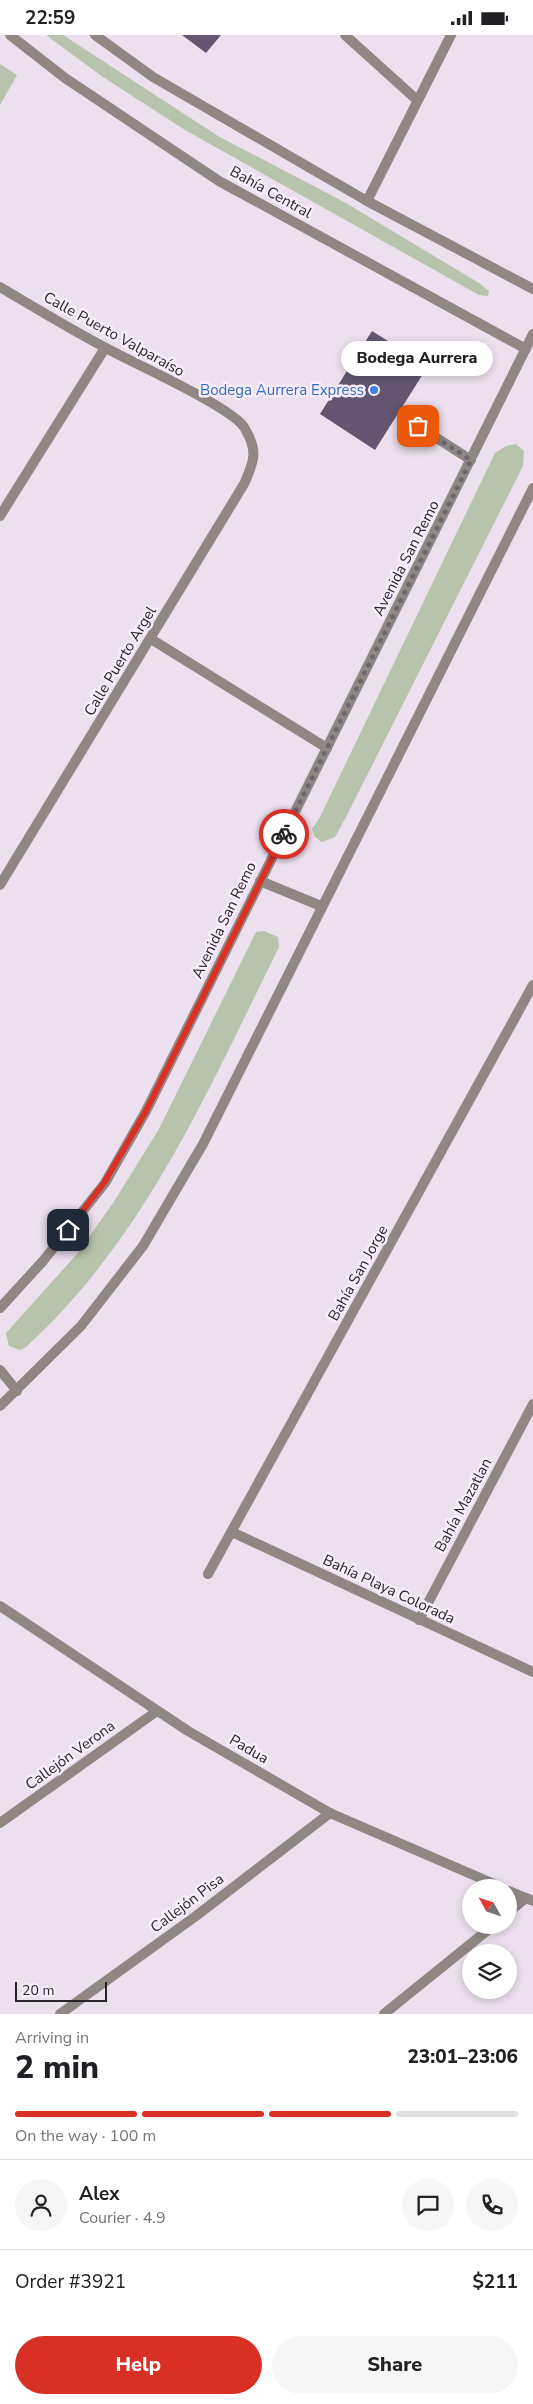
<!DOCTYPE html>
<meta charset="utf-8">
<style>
:root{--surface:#fff;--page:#f6f6f6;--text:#202124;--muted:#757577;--line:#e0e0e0;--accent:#d93025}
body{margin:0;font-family:"Nunito Sans",sans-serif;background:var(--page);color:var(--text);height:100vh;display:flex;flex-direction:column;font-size:19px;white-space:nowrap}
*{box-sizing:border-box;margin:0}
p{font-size:16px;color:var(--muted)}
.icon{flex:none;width:28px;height:28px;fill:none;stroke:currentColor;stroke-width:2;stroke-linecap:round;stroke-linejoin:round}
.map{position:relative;height:1979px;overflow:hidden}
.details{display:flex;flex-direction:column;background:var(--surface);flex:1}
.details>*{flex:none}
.needle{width:32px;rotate:310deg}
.controls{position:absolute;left:462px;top:1844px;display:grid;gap:10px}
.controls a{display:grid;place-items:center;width:55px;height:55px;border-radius:50%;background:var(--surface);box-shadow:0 2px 8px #0003;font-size:25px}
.scale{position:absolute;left:15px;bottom:12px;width:92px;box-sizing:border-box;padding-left:5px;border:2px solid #29242a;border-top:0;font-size:14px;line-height:18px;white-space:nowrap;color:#29242a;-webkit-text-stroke:4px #f9ecfc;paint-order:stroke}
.pin{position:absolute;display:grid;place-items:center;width:42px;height:42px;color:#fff;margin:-21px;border-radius:10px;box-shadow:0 2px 8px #0006}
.courier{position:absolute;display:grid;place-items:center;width:50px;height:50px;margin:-25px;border:4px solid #d93025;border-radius:50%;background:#fff;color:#222;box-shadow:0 1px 6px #0007}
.bubble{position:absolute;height:35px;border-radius:18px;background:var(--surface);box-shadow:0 2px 8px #0003;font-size:16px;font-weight:800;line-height:35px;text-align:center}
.summary em{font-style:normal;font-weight:800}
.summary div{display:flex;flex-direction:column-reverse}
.summary{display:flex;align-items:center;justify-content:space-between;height:85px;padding:0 15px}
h1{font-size:32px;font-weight:800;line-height:38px}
.bar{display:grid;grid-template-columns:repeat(4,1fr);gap:8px 5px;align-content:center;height:60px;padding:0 15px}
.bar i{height:6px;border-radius:4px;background:var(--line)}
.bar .on{background:var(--accent)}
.bar p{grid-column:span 4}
.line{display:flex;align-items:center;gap:12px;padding:0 15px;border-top:1px solid var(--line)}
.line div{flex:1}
.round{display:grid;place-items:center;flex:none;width:52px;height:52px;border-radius:26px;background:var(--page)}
.primary-button{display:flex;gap:10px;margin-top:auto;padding:10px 15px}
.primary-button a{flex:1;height:58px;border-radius:30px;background:var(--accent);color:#fff;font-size:20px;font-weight:800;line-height:58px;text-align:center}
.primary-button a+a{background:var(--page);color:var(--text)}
.status{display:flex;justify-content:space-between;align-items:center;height:35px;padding:0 25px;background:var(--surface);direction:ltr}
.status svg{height:14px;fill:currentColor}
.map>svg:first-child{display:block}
</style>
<div class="status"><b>22:59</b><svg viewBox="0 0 49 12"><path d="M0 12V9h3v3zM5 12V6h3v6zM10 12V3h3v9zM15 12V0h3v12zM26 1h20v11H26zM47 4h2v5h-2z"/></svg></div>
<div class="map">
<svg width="533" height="1979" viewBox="0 0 533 1979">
<rect width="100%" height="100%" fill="#ecdfee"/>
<g fill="#b7c3ac">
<path d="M 46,0 L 63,0 L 218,101 L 346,168 L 479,248 L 489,256 L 488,261 L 479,260 L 185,95 L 103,42 Z"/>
<path d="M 0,29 L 17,40 L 0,70 Z"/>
<path d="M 516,409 L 524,416 L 523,431 L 346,782 L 335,802 L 322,807 L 315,802 L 312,794 L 320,782 L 495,418 L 506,411 Z"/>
<path d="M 264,896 L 278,902 L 279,912 C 209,1053 145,1204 26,1312 L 20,1315 L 9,1311 L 6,1298 L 77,1219 L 115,1165 L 159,1094 L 256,897 Z"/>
</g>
<g fill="#645671">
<path d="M 182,0 L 221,0 L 206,18 Z"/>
<path d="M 372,296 L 428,331 L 375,415 L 320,379 Z"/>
</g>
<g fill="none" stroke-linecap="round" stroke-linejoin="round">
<g stroke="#908784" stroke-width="10">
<path d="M 418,391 L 471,425"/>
<path d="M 151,604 L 327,713"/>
<path d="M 0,1335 L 17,1356"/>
</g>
<g stroke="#908784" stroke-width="10">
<path d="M 10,0 L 65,43 L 219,146 L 526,314"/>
<path d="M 95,0 L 153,42 L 367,166 L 533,254"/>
<path d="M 345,0 L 417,65"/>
<path d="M 367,166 L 451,0"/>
<path d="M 0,252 C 35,273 70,294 106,313 C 133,328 230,371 244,392 C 258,415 255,425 244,449 L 0,850"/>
<path d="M 0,481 L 105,313"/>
<path d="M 232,1497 L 533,1637"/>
<path d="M 208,1539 L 533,950"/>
<path d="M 0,1571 L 188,1696 L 330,1778 L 501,1852"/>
<path d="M 419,1585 L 533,1369"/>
<path d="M 0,1788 L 157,1676"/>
<path d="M 509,1856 L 533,1866"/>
<path d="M 509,1877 L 526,1863"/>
<path d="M 60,1979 L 196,1881 L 330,1778"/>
<path d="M 384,1979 L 494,1890"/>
</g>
<g stroke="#908784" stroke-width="10">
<path d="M 260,846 L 321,871"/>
<path d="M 0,1273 L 43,1226 L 105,1148 L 146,1076 L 533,299"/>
<path d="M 0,1371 L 81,1291 L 143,1211 L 203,1109 L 533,453"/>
</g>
</g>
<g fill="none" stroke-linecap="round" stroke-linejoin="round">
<path stroke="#6d656f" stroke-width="5" stroke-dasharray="0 9" d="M 284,799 L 471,425 L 418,391"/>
<path stroke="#d93025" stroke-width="6" d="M 68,1195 L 104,1148 L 146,1076 L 284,799"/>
</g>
<circle fill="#3f7fe0" stroke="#f9ecfc" stroke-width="2" cx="374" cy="355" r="5"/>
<g text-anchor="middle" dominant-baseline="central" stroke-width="5" stroke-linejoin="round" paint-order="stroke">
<g font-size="15" fill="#29242a" stroke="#f9ecfc">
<text transform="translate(271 157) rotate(29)">Bahía Central</text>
<text transform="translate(114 299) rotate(29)">Calle Puerto Valparaíso</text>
<text transform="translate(406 523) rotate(-63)">Avenida San Remo</text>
<text transform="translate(120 626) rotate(-59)">Calle Puerto Argel</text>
<text transform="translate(224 885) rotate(-64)">Avenida San Remo</text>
<text transform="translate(358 1238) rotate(-61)">Bahía San Jorge</text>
<text transform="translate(463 1470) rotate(-62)">Bahía Mazatlan</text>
<text transform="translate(389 1554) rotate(25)">Bahía Playa Colorada</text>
<text transform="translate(249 1714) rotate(30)">Padua</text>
<text transform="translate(70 1720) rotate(-36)">Callejón Verona</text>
<text transform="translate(187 1868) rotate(-37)">Callejón Pisa</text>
</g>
<g font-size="15" fill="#366cbe" stroke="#f9ecfc" text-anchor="end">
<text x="364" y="355">Bodega Aurrera Express</text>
</g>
</g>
</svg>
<div class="controls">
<a><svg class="needle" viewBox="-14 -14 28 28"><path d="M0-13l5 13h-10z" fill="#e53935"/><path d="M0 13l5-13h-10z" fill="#757577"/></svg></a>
<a><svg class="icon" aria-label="layers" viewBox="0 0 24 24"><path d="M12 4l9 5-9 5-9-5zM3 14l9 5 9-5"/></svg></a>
</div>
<div class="scale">20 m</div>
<div class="pin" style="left:418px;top:391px;background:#ea580c"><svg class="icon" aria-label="bag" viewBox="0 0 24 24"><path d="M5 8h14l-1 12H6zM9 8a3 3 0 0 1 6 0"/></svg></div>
<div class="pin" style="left:68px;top:1195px;background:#1f2937"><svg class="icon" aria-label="home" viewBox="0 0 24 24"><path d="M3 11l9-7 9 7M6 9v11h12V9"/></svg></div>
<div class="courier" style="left:284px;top:799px"><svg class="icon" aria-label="bike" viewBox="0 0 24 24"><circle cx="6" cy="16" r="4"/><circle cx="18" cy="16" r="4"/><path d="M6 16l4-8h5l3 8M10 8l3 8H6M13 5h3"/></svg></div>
<div class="bubble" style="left:341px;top:306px;width:152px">Bodega Aurrera</div>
</div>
<section class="details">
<div class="summary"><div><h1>2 min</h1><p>Arriving in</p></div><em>23:01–23:06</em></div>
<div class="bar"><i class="on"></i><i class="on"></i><i class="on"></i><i></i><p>On the way · 100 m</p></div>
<div class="line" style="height:90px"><a class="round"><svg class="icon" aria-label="person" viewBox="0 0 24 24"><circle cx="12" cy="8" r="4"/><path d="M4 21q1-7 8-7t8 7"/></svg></a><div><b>Alex</b><p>Courier · 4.9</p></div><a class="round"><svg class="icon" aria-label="chat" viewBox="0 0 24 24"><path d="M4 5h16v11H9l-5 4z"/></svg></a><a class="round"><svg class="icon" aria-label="phone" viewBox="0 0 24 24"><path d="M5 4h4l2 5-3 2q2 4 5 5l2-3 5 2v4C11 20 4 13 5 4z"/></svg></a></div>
<div class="line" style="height:65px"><div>Order #3921</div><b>$211</b></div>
<div class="primary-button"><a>Help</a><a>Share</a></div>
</section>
